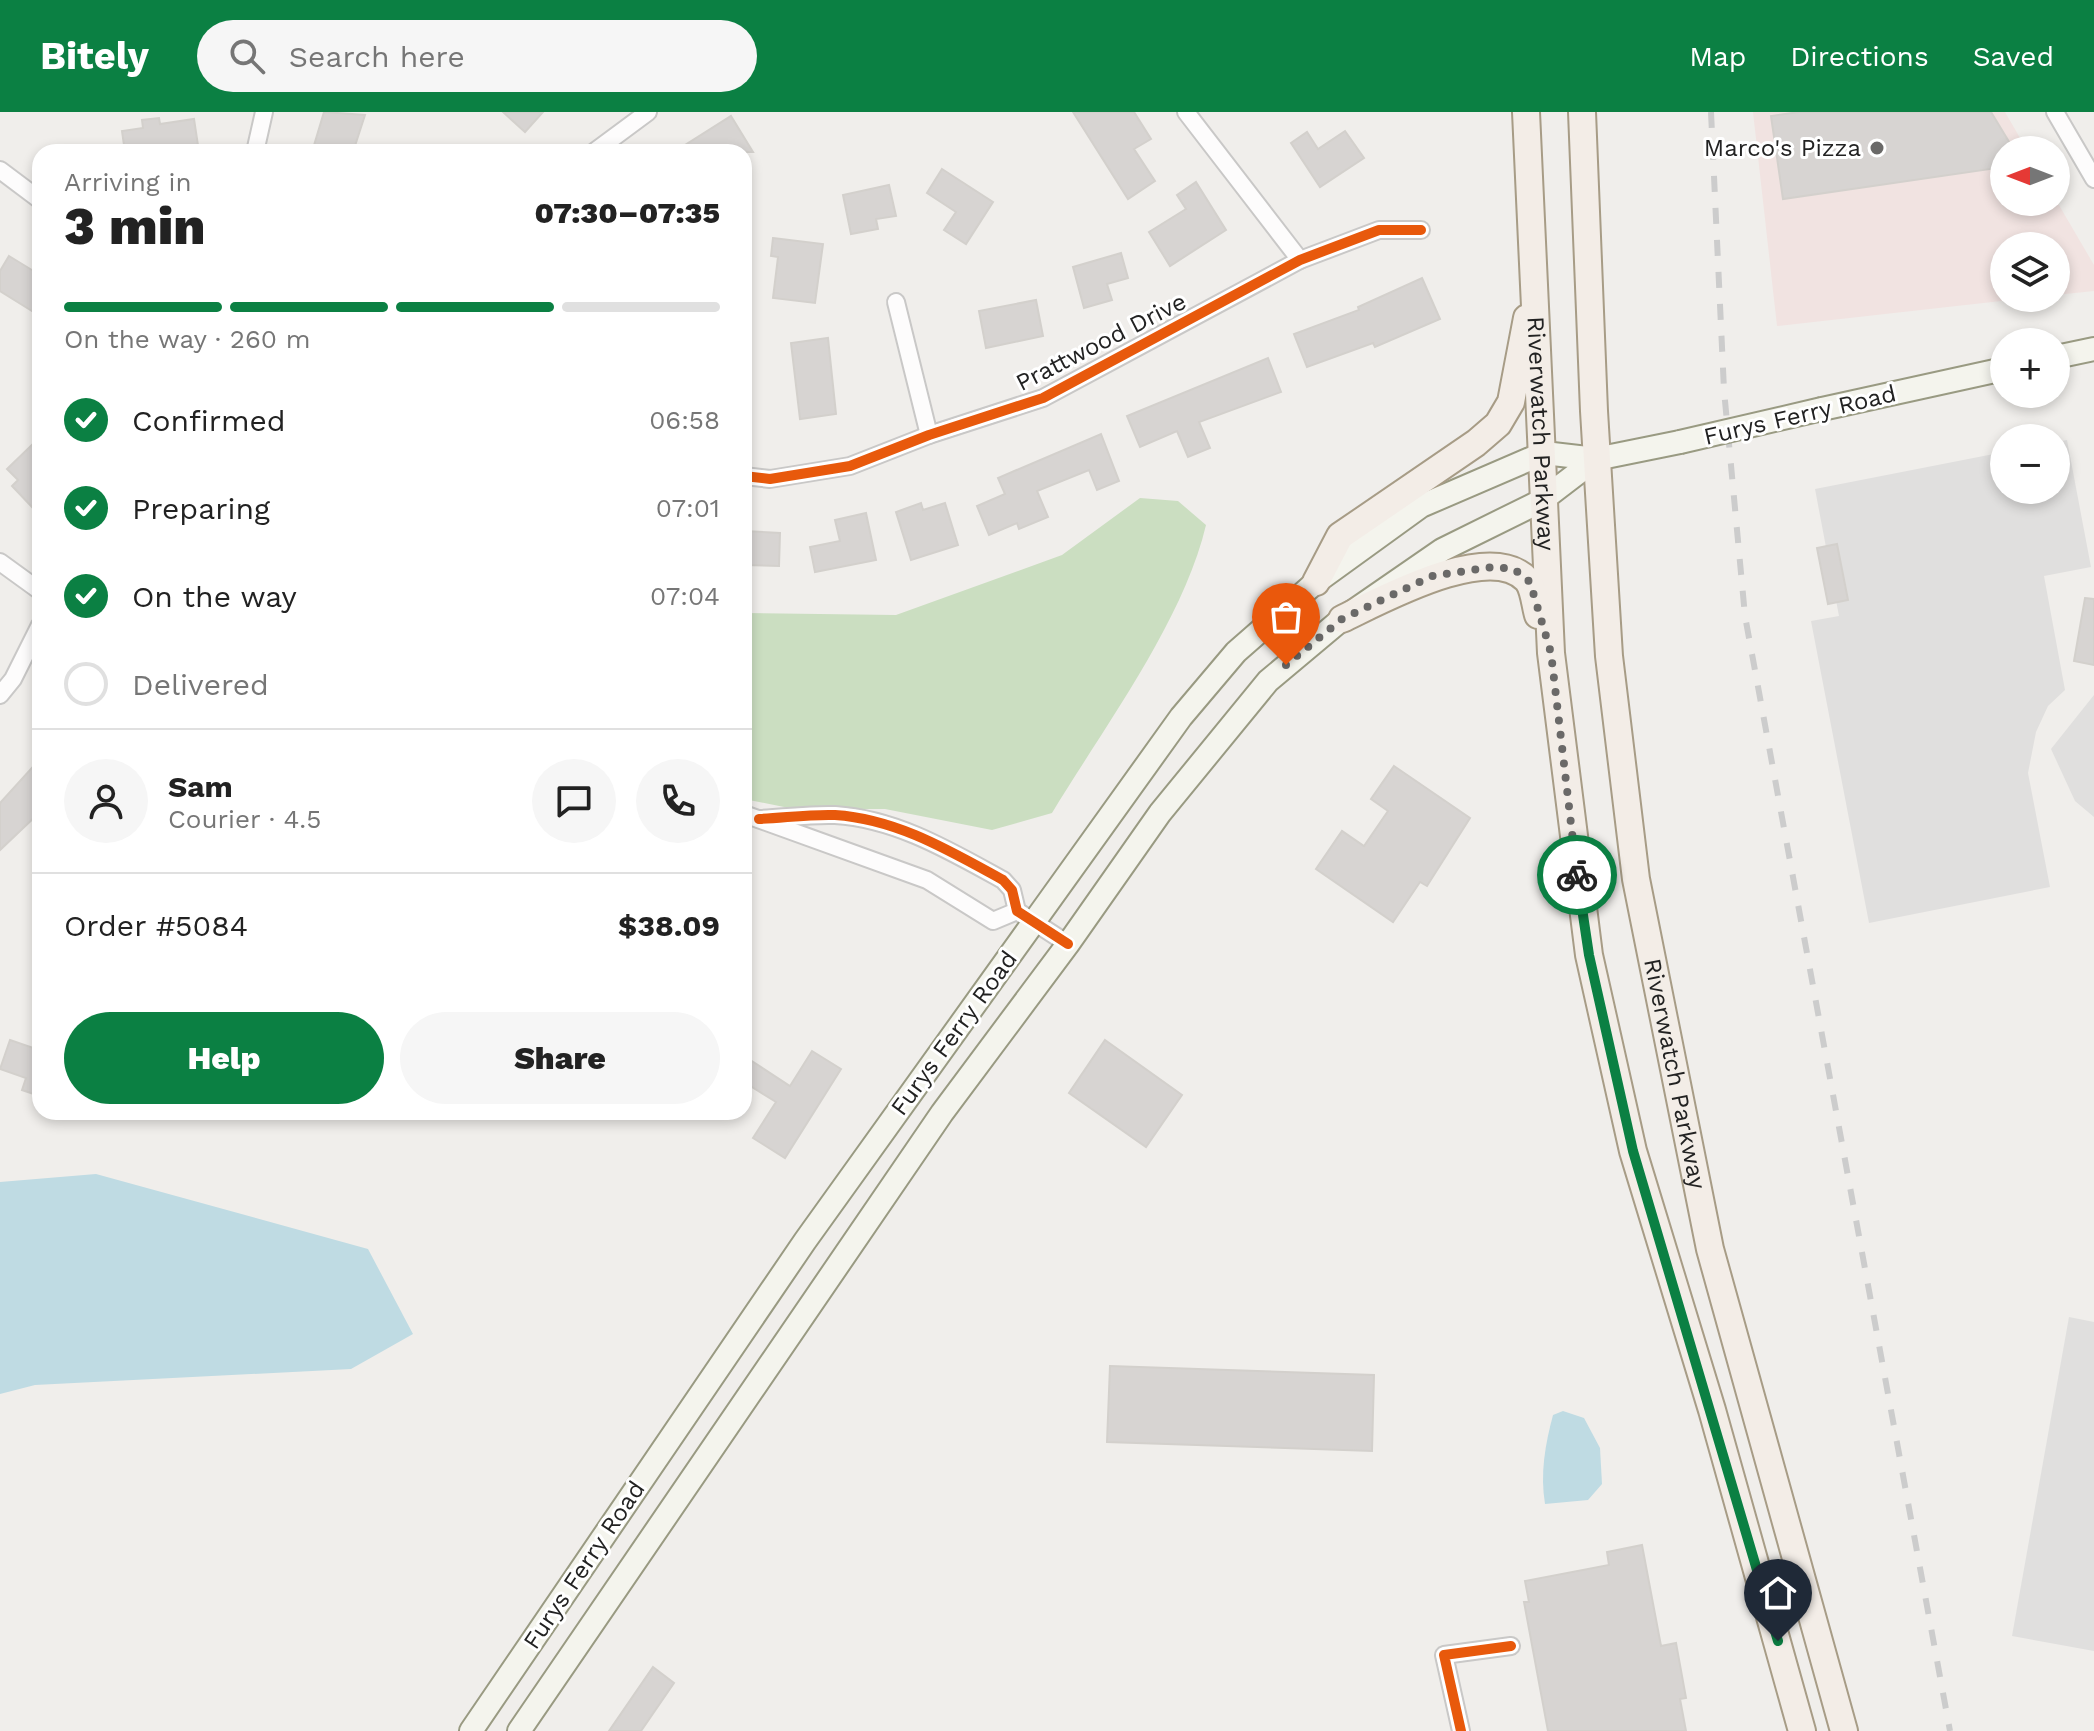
<!DOCTYPE html>
<meta charset="utf-8">
<style>
:root{--surface:#fff;--page:#f6f6f6;--text:#222;--muted:#767676;--line:#e0e0e0;--accent:#0b8043}
body{margin:0;font-family:"Work Sans",sans-serif;background:var(--page);color:var(--text);height:100vh;display:flex;flex-direction:column;font-size:30px;white-space:nowrap}
*{box-sizing:border-box;margin:0}
p{font-size:26px;color:var(--muted)}
.icon{flex:none;width:44px;height:44px;fill:none;stroke:currentColor;stroke-width:2;stroke-linecap:round;stroke-linejoin:round}
.map{position:relative;flex:1;overflow:hidden}
.details{position:absolute;left:32px;top:32px;width:720px;height:976px;display:flex;flex-direction:column;background:var(--surface);border-radius:24px;box-shadow:0 4px 12px #0003}
.details>*{flex:none}
.needle{width:52px;rotate:270deg}
.tools{position:absolute;left:1990px;top:24px;display:grid;gap:16px}
.tools a{display:grid;place-items:center;width:80px;height:80px;border-radius:50%;background:var(--surface);box-shadow:0 4px 12px #0003;font-size:40px}
.pin{position:absolute;display:grid;place-items:center;width:68px;height:68px;color:#fff;margin:-82px -34px;border-radius:50% 50% 50% 0;rotate:-45deg;box-shadow:0 0 8px #0007}
.pin .icon{rotate:45deg}
.courier{position:absolute;display:grid;place-items:center;width:80px;height:80px;margin:-40px;border:6px solid #0b8043;border-radius:50%;background:#fff;color:#222;box-shadow:0 2px 10px #0007}
.headline em{font-style:normal;font-weight:800}
.headline div{display:flex;flex-direction:column-reverse}
.headline{display:flex;align-items:center;justify-content:space-between;height:136px;padding:0 32px}
h1{font-size:52px;font-weight:800;line-height:60px}
.bar{display:grid;grid-template-columns:repeat(4,1fr);gap:12px 8px;align-content:center;height:96px;padding:0 32px}
.bar i{height:10px;border-radius:6px;background:var(--line)}
.bar .on{background:var(--accent)}
.bar p{grid-column:span 4}
.line{display:flex;align-items:center;gap:20px;padding:0 32px;border-top:2px solid var(--line)}
.line div{flex:1}
.round{display:grid;place-items:center;flex:none;width:84px;height:84px;border-radius:42px;background:var(--page)}
ol{padding:0 32px;list-style:none}
li{display:flex;align-items:center;gap:24px;height:88px}
li p{margin-inline-start:auto}
li .icon{padding:8px;border-radius:50%;background:var(--accent);color:#fff;stroke-width:4}
li:last-child{color:var(--muted)}
li i{width:44px;height:44px;border:4px solid var(--line);border-radius:50%}
.cta{display:flex;gap:16px;margin-top:auto;padding:16px 32px}
.cta a{flex:1;height:92px;border-radius:48px;background:var(--accent);color:#fff;font-size:32px;font-weight:800;line-height:92px;text-align:center}
.cta a+a{background:var(--page);color:var(--text)}
header{display:flex;align-items:center;gap:48px;box-sizing:border-box;height:112px;padding:0 40px;background:var(--accent);color:#fff}
header strong{font-size:38px}
nav{display:flex;gap:44px;margin-inline-start:auto;font-size:28px}
.search{width:560px;height:72px;background:var(--page);display:flex;align-items:center;gap:20px;box-sizing:border-box;padding:0 28px;border-radius:44px;color:var(--muted);font-size:30px}
.map>svg:first-child{display:block}
</style>
<header>
<strong>Bitely</strong>
<div class="search"><svg class="icon" aria-label="search" viewBox="0 0 24 24"><circle cx="10" cy="10" r="6"/><path d="M15 15l6 6"/></svg>Search here</div>
<nav><a>Map</a><a>Directions</a><a>Saved</a></nav>
</header>
<div class="map">
<svg width="2094" height="1619" viewBox="0 0 2094 1619">
<rect width="100%" height="100%" fill="#f0eeeb"/>
<path fill="#f1e3e1" d="M 1753,0 L 2005,0 L 2027,38 L 2004,38 L 2004,90 L 2056,88 L 2094,153 L 2094,179 L 2056,183 L 2056,134 L 2004,134 L 2004,186 L 2028,186 L 1777,214 Z"/>
<path fill="#cbdec1" d="M 1140,386 L 1178,389 L 1206,413 C 1183,510 1104,615 1052,701 L 992,718 L 885,697 L 794,697 L 744,687 L 744,501 L 896,503 L 1062,443 Z"/>
<g fill="#e0dfde">
<path d="M 2067,328 L 2091,455 L 2044,464 L 2065,578 L 2048,594 L 2036,620 L 2028,661 L 2050,775 L 1869,811 L 1811,509 L 1839,504 L 1815,377 L 2004,340 L 2004,378 L 2056,378 L 2056,330 Z"/>
<path d="M 2094,583 L 2094,705 L 2075,689 L 2051,637 Z"/>
<path d="M 2069,1205 L 2094,1210 L 2094,1539 L 2012,1524 Z"/>
</g>
<g fill="#bfdbe3">
<path d="M 96,1062 L 368,1137 L 413,1222 L 351,1257 L 35,1273 L 0,1282 L 0,1070 Z"/>
<path d="M 1563,1299 L 1584,1306 L 1600,1336 L 1602,1372 L 1588,1388 L 1545,1392 C 1540,1362 1545,1333 1553,1303 Z"/>
</g>
<g fill="#d7d4d2" stroke="#d3d0cc" stroke-width="2">
<path d="M 324,0 L 365,3 L 353,40 L 312,40 Z"/>
<path d="M 503,0 L 543,0 L 525,20 Z"/>
<path d="M 1073,0 L 1134,0 L 1151,27 L 1134,37 L 1155,69 L 1128,87 Z"/>
<path d="M 1799,0 L 1991,0 L 2014,38 L 2004,38 L 2004,55 L 1783,87 L 1771,4 Z"/>
<path d="M 731,4 L 753,40 L 674,40 Z"/>
<path d="M 159,6 L 160,12 L 194,7 L 199,40 L 125,40 L 122,19 L 143,16 L 142,8 Z"/>
<path d="M 1345,19 L 1364,46 L 1320,75 L 1291,31 L 1307,20 L 1318,37 Z"/>
<path d="M 942,57 L 993,90 L 966,132 L 944,118 L 956,100 L 927,81 Z"/>
<path d="M 1196,70 L 1226,118 L 1170,154 L 1149,120 L 1186,97 L 1177,83 Z"/>
<path d="M 889,73 L 896,104 L 876,107 L 878,117 L 851,122 L 843,83 Z"/>
<path d="M 773,126 L 823,132 L 815,191 L 773,186 L 778,145 L 771,144 Z"/>
<path d="M 1121,141 L 1128,166 L 1107,172 L 1112,188 L 1084,196 L 1073,155 Z"/>
<path d="M 9,144 L 40,163 L 40,204 L 0,179 L 0,159 Z"/>
<path d="M 1422,166 L 1440,207 L 1375,235 L 1373,231 L 1307,255 L 1294,222 L 1359,198 L 1358,195 Z"/>
<path d="M 1036,188 L 1043,224 L 986,236 L 979,199 Z"/>
<path d="M 828,226 L 836,302 L 800,307 L 791,231 Z"/>
<path d="M 1268,246 L 1281,280 L 1199,310 L 1210,336 L 1188,345 L 1177,319 L 1140,335 L 1127,304 Z"/>
<path d="M 1101,322 L 1119,369 L 1097,378 L 1089,358 L 1037,379 L 1048,405 L 1019,417 L 1017,411 L 989,423 L 977,394 L 1005,382 L 998,366 Z"/>
<path d="M 40,325 L 40,387 L 32,395 L 12,374 L 18,368 L 7,357 Z"/>
<path d="M 921,391 L 923,398 L 945,391 L 958,433 L 911,448 L 896,400 Z"/>
<path d="M 866,401 L 876,448 L 815,460 L 810,435 L 840,429 L 835,408 Z"/>
<path d="M 744,419 L 780,421 L 779,454 L 744,453 Z"/>
<path d="M 1837,432 L 1848,488 L 1828,492 L 1817,436 Z"/>
<path d="M 2085,486 L 2094,487 L 2094,553 L 2074,549 Z"/>
<path d="M 40,647 L 40,700 L 0,738 L 0,691 Z"/>
<path d="M 1394,654 L 1470,706 L 1427,774 L 1420,770 L 1393,810 L 1316,757 L 1342,719 L 1364,734 L 1388,699 L 1371,687 Z"/>
<path d="M 10,928 L 36,937 L 40,934 L 40,984 L 22,978 L 26,966 L 0,957 Z"/>
<path d="M 1105,928 L 1182,983 L 1146,1035 L 1069,981 Z"/>
<path d="M 812,939 L 841,957 L 785,1046 L 753,1026 L 776,990 L 744,970 L 744,944 L 790,974 Z"/>
<path d="M 1110,1254 L 1374,1263 L 1372,1339 L 1107,1330 Z"/>
<path d="M 1642,1433 L 1661,1534 L 1676,1531 L 1686,1586 L 1680,1587 L 1686,1619 L 1548,1619 L 1524,1490 L 1529,1490 L 1525,1469 L 1609,1453 L 1607,1440 Z"/>
<path d="M 653,1555 L 674,1571 L 641,1619 L 609,1619 Z"/>
</g>
<g fill="none" stroke-linecap="round" stroke-linejoin="round">
<g stroke="#c9c8c7" stroke-width="20">
<g id="minor">
<path d="M 1186,0 L 1300,148"/>
<path d="M 2055,0 L 2094,67"/>
<path d="M 255,40 L 264,0"/>
<path d="M 594,40 L 648,0"/>
<path d="M 0,58 L 40,88"/>
<path d="M 896,190 L 929,323"/>
<path d="M 744,364 L 770,367 L 850,354 L 929,323 L 1043,286 L 1300,148 L 1379,118 L 1421,118"/>
<path d="M 0,450 L 40,479"/>
<path d="M 0,583 L 13,567 L 40,513"/>
<path d="M 744,702 L 927,768 L 993,809 L 1017,799"/>
<path d="M 759,707 C 784,706 810,702 835,703 C 897,707 950,739 1003,768 L 1012,778 L 1017,799 L 1068,832"/>
<path d="M 1461,1619 L 1444,1543 L 1511,1534"/>
</g>
</g>
<g stroke="#999a82" stroke-width="26">
<g id="secondary">
<path d="M 2056,245 L 2094,237"/>
<path d="M 1822,297 L 2004,257"/>
<path d="M 471,1619 L 805,1129 L 1181,605 L 1236,540 L 1316,470 L 1421,394 L 1544,341 L 1596,347 L 1680,330"/>
<path d="M 519,1619 L 942,1001 L 1068,832 L 1160,701 L 1268,569 L 1342,507 L 1442,438 L 1541,389 L 1596,347"/>
</g>
</g>
<g stroke="#a79c86" stroke-width="30">
<g id="primary">
<path id="s1" d="M 1526,0 L 1551,541 L 1589,843 L 1633,1039 L 1712,1298 L 1802,1619"/>
<path id="s2" d="M 1582,0 L 1594,299 L 1609,544 L 1636,767 L 1710,1137 L 1844,1619"/>
<path d="M 1316,470 L 1340,424 L 1476,331 L 1498,312 L 1511,290 L 1527,206"/>
<path d="M 1342,507 C 1382,488 1490,428 1527,468 C 1534,476 1535,493 1538,503"/>
</g>
</g>
<use href="#minor" stroke="#fdfcfc" stroke-width="16"/>
<use href="#secondary" stroke="#f4f4ed" stroke-width="22"/>
<use href="#primary" stroke="#f3ede7" stroke-width="26"/>
<path stroke="#ccc" stroke-width="6" stroke-dasharray="16 16" stroke-linecap="butt" d="M 1711,0 L 1724,278 L 1745,504 L 1950,1619"/>
<g stroke="#999a82" stroke-width="26" stroke-linecap="butt">
<path id="secondary-bridge" d="M 1680,330 L 1822,297"/>
</g>
<use href="#secondary-bridge" stroke="#f4f4ed" stroke-width="22"/>
<g stroke="#fff" stroke-width="15">
<g id="cycleway">
<path d="M 744,364 L 770,367 L 850,354 L 929,323 L 1043,286 L 1300,148 L 1379,118 L 1421,118"/>
<path d="M 759,707 C 784,706 810,702 835,703 C 897,707 950,739 1003,768 L 1012,778 L 1017,799 L 1068,832"/>
<path d="M 1461,1619 L 1444,1543 L 1511,1534"/>
</g>
</g>
<use href="#cycleway" stroke="#e8590c" stroke-width="10"/>
</g>
<g fill="none" stroke-linecap="round" stroke-linejoin="round">
<path stroke="#6a6968" stroke-width="8" stroke-dasharray="0 14.4" d="M 1286,553 L 1342,507 L 1432,464 L 1493,455 L 1514,457 L 1530,470 L 1551,541 L 1577,763"/>
<path stroke="#0b8043" stroke-width="10" d="M 1577,763 L 1589,843 L 1633,1039 L 1778,1529"/>
</g>
<circle fill="#6a6968" stroke="#fff" stroke-width="3" cx="1877" cy="36" r="8"/>
<g text-anchor="middle" dominant-baseline="central" stroke-width="6" stroke-linejoin="round" paint-order="stroke">
<g font-size="24" fill="#222" stroke="#fff" text-anchor="end">
<text x="1861" y="36">Marco's Pizza</text>
</g>
<g font-size="24" fill="#222" stroke="#fff">
<text transform="translate(1101 230) rotate(-27)">Prattwood Drive</text>
<text transform="translate(1800 303) rotate(-13)">Furys Ferry Road</text>
<text stroke="none"><textPath href="#s1" startOffset="322">Riverwatch Parkway</textPath></text>
<text transform="translate(954 921) rotate(-54)">Furys Ferry Road</text>
<text stroke="none"><textPath href="#s2" startOffset="968">Riverwatch Parkway</textPath></text>
<text transform="translate(584 1453) rotate(-56)">Furys Ferry Road</text>
</g>
</g>
</svg>
<div class="tools">
<a><svg class="needle" viewBox="-14 -14 28 28"><path d="M0-13l5 13h-10z" fill="#e53935"/><path d="M0 13l5-13h-10z" fill="#767676"/></svg></a>
<a><svg class="icon" aria-label="layers" viewBox="0 0 24 24"><path d="M12 4l9 5-9 5-9-5zM3 14l9 5 9-5"/></svg></a>
<a>+</a>
<a>−</a>
</div>
<div class="pin" style="left:1286px;top:553px;background:#ea580c"><svg class="icon" aria-label="bag" viewBox="0 0 24 24"><path d="M5 8h14l-1 12H6zM9 8a3 3 0 0 1 6 0"/></svg></div>
<div class="pin" style="left:1778px;top:1529px;background:#1f2937"><svg class="icon" aria-label="home" viewBox="0 0 24 24"><path d="M3 11l9-7 9 7M6 9v11h12V9"/></svg></div>
<div class="courier" style="left:1577px;top:763px"><svg class="icon" aria-label="bike" viewBox="0 0 24 24"><circle cx="6" cy="16" r="4"/><circle cx="18" cy="16" r="4"/><path d="M6 16l4-8h5l3 8M10 8l3 8H6M13 5h3"/></svg></div>
<section class="details">
<div class="headline"><div><h1>3 min</h1><p>Arriving in</p></div><em>07:30–07:35</em></div>
<div class="bar"><i class="on"></i><i class="on"></i><i class="on"></i><i></i><p>On the way · 260 m</p></div>
<ol>
<li><svg class="icon" aria-label="check" viewBox="0 0 24 24"><path d="M5 12l5 5 9-10"/></svg>Confirmed<p>06:58</p></li>
<li><svg class="icon" aria-label="check" viewBox="0 0 24 24"><path d="M5 12l5 5 9-10"/></svg>Preparing<p>07:01</p></li>
<li><svg class="icon" aria-label="check" viewBox="0 0 24 24"><path d="M5 12l5 5 9-10"/></svg>On the way<p>07:04</p></li>
<li><i></i>Delivered</li>
</ol>
<div class="line" style="height:144px"><a class="round"><svg class="icon" aria-label="person" viewBox="0 0 24 24"><circle cx="12" cy="8" r="4"/><path d="M4 21q1-7 8-7t8 7"/></svg></a><div><b>Sam</b><p>Courier · 4.5</p></div><a class="round"><svg class="icon" aria-label="chat" viewBox="0 0 24 24"><path d="M4 5h16v11H9l-5 4z"/></svg></a><a class="round"><svg class="icon" aria-label="phone" viewBox="0 0 24 24"><path d="M5 4h4l2 5-3 2q2 4 5 5l2-3 5 2v4C11 20 4 13 5 4z"/></svg></a></div>
<div class="line" style="height:104px"><div>Order #5084</div><b>$38.09</b></div>
<div class="cta"><a>Help</a><a>Share</a></div>
</section>
</div>
